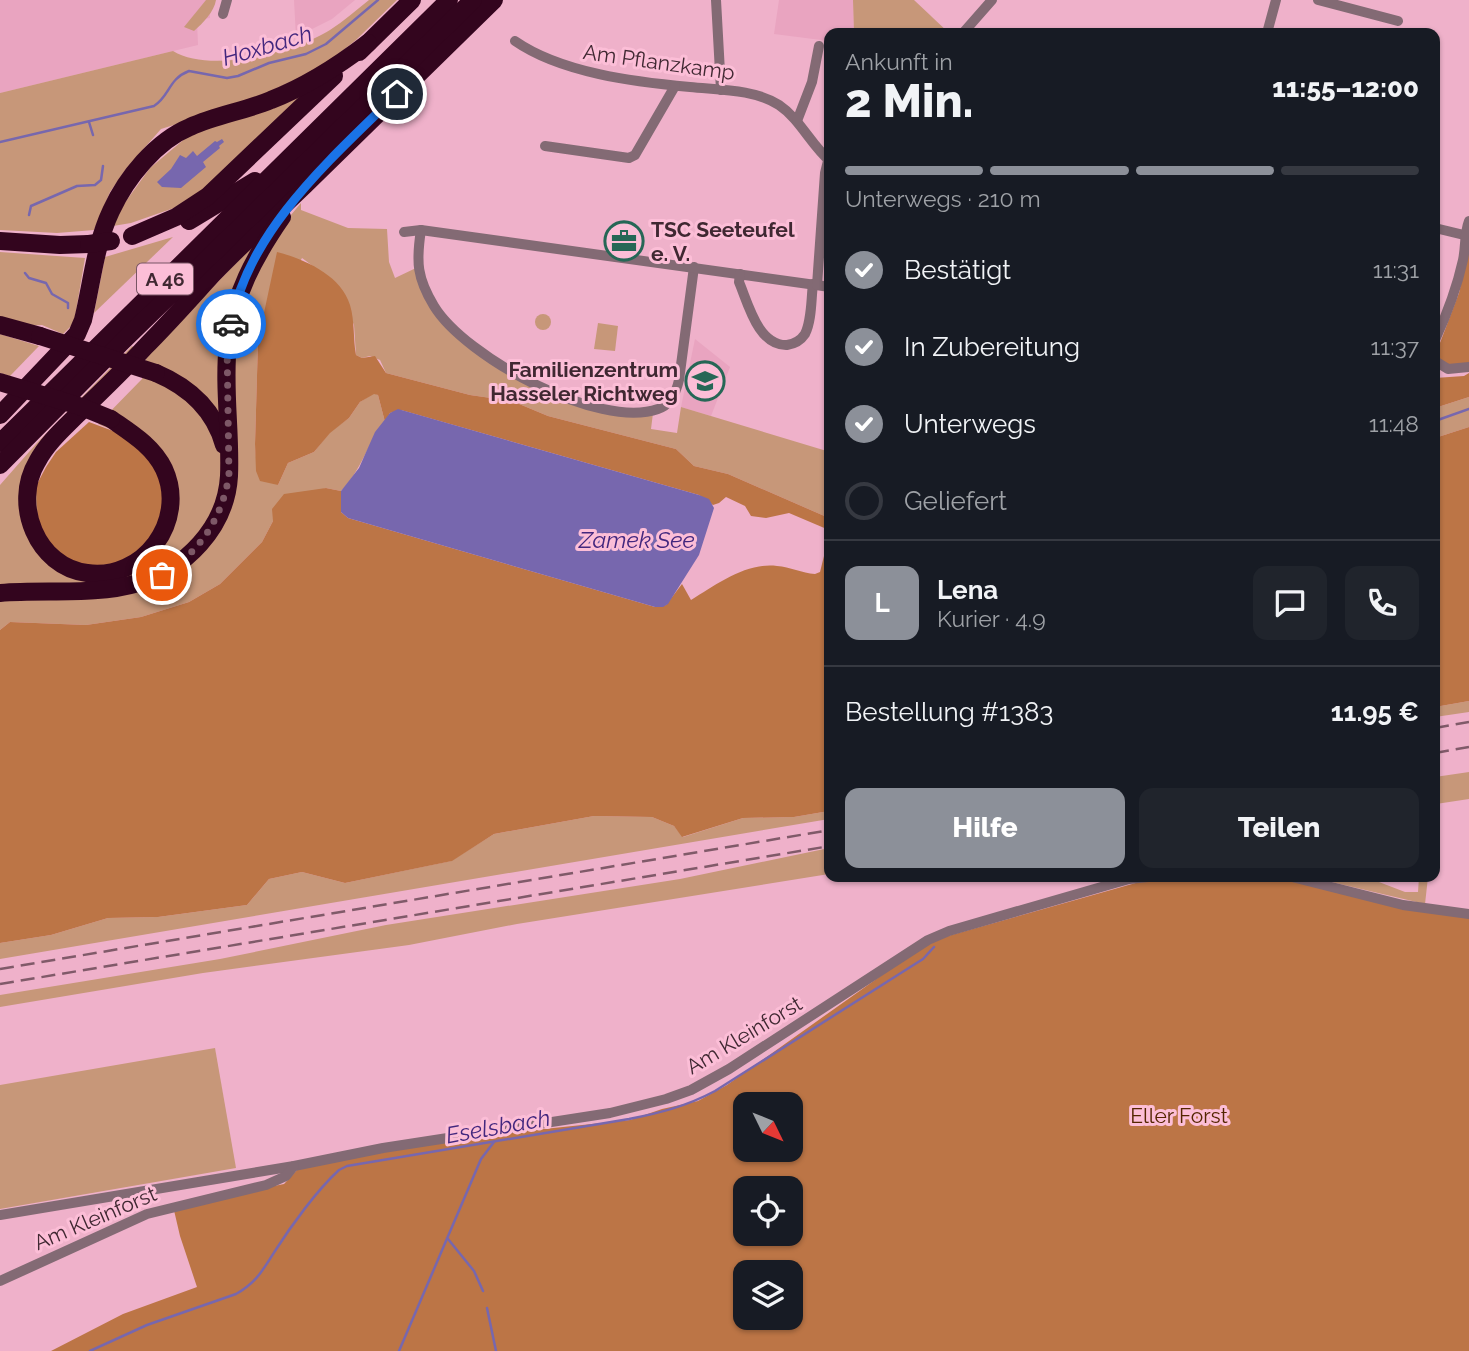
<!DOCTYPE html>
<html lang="de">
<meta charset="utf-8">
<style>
:root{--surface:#171b24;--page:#20242c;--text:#f1f3f6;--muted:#9ea1a6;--line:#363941;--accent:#8c9099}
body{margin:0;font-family:Raleway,sans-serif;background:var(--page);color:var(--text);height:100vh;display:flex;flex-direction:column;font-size:26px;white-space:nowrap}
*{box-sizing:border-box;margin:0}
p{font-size:23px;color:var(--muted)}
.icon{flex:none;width:38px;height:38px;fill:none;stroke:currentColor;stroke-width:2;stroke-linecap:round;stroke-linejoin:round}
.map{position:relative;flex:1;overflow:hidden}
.drawer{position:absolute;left:824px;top:28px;width:616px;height:854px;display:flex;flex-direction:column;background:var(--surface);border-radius:14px;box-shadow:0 2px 5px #0004}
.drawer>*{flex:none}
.needle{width:46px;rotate:133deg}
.tools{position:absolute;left:733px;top:1092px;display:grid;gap:14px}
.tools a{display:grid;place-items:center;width:70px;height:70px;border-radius:14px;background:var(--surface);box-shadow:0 2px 5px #0004;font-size:35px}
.pin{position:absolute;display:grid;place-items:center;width:60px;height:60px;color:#fff;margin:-30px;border:4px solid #fff;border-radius:50%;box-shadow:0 2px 7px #0007}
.courier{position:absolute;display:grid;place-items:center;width:70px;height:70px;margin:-35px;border:5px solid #1a73e8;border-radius:50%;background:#fff;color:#222;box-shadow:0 2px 9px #0007}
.head em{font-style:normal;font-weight:800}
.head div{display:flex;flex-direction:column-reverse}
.head{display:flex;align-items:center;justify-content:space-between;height:119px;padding:0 21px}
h1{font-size:46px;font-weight:800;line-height:52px}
.bar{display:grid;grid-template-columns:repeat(4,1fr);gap:10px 7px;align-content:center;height:84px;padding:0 21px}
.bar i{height:9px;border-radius:5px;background:var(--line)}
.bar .active{background:var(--accent)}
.bar p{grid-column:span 4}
.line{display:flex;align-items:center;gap:18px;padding:0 21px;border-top:2px solid var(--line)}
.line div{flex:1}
.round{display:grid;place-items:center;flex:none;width:74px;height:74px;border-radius:14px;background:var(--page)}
ol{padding:0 21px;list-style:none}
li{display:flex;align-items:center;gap:21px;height:77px}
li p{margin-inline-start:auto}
li .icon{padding:7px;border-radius:50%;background:var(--accent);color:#fff;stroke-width:4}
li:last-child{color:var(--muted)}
li i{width:38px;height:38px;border:4px solid var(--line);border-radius:50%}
.primary-button{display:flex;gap:14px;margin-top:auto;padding:14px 21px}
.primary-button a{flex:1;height:80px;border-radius:14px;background:var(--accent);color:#fff;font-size:28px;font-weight:800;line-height:80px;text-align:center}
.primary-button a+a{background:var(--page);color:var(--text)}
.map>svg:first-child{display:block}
</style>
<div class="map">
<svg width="1469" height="1351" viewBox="0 0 1469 1351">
<rect width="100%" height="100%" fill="#efb1ca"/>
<g fill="#e9a4c0">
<path d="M 0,0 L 210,0 L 210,18 L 197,20 L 198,45 L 0,93 Z"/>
<path d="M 294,0 L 355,0 L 332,19 L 296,37 Z"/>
<path d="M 779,0 L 853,0 L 854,33 L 830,33 L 829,41 L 774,34 Z"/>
<path d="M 695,339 L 730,367 L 711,416 L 681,407 Z"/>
</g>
<g fill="#c79779">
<path d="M 206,0 L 216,0 C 214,12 203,23 194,31 L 184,27 Z"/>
<path d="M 369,0 L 397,0 L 356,40 L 321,68 L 247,102 L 161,129 L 126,169 L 110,192 L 94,230 L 57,233 L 0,230 L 0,93 L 173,51 C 211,74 295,52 330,30 C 344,21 356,10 369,0 Z"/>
<path d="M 853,0 L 914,0 L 949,33 L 854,33 Z"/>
<path d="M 309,90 L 202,192 L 174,208 L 131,223 L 113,226 L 121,208 L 150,168 L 194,131 Z"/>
<path d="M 301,203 L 301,210 L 348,228 L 387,229 L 389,262 L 395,278 L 416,268 L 429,301 L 469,347 L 588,407 L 653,413 L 651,429 L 677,433 L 681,407 L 830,452 L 829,518 L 728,474 L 694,466 L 676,449 L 548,416 L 512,401 L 470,395 L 386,373 L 380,360 L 370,356 L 362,358 L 356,355 L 354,325 L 337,284 L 302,258 L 258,341 L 255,444 L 257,471 L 278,485 L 288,463 L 314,452 L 330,432 L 349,418 L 360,402 L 374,393 L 378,395 L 385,422 C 367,444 361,471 341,491 L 326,488 L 321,490 L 273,521 L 262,542 L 220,584 L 189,602 L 141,617 L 86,625 L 10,622 L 0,630 L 0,485 L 36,444 L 132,346 L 136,350 L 39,446 L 36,486 L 124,435 L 98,424 L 142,379 L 146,357 L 257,241 L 285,222 Z"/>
<path d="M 173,237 L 94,313 L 105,257 Z"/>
<path d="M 0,252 L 85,258 L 74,323 L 63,334 L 42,325 L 23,326 L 0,320 Z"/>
<circle cx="543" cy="322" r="8"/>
<path d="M 598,323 L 618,326 L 615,351 L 594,349 Z"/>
<path d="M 0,334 L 39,346 L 10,376 L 0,373 Z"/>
<path d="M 1469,397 L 1469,427 L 1435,438 L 1435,408 Z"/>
<path d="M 1469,701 L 1469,712 L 1435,717 L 1435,707 Z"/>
<path d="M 1469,772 L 1469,799 L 1436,804 L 1435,810 L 1435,777 Z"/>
<path d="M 829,811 L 829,819 L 0,959 L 0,943 L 51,935 L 108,918 L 158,917 L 247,905 L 269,879 L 302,872 L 345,883 L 451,861 L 494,834 L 594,816 L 652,817 L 674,826 L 683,837 L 743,818 L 794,817 Z"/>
<path d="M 829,848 L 829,874 L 517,924 L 409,945 L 203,973 L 0,1007 L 0,995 L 220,959 L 386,925 L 680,879 Z"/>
<path d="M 1310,877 L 1366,877 L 1405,892 L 1418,892 L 1419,877 L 1428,877 L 1425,904 Z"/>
<path d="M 215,1048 L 236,1168 L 0,1209 L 0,1085 Z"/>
</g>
<g fill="#bc7546" fill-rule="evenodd">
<path d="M 1469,248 L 1469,366 L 1458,368 L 1438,361 L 1435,356 L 1459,293 Z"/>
<path d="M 277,252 C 304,259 341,275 350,305 C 355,322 353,339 356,355 L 362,358 L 375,356 L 386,373 L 470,395 L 512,401 L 548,416 L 676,449 L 694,466 L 728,474 L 829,518 L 829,530 L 789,513 L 766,518 L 751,516 L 745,506 L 726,497 L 719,503 L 713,505 L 699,495 L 401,410 L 390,413 L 385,422 L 378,395 L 374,394 L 360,402 L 349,418 L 330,433 L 314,452 L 288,463 L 278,485 L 260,481 L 256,471 L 255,444 L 258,341 Z"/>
<path d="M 1469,373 L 1469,397 L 1435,408 L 1435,378 L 1464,376 Z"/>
<path d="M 89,422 L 124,435 L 153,463 L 165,496 L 155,534 L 125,563 L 87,566 L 74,562 L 63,556 L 52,546 L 38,523 L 36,486 L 46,467 L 56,452 Z"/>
<path d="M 1469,427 L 1469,701 L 1435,707 L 1435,438 Z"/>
<path d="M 326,488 L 341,491 L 341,512 L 348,518 L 655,607 L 666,605 L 682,584 L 691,600 C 716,585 746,562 777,566 C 790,567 802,573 815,574 L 820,572 L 829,536 L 829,811 L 794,817 L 743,818 L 682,837 L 674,826 L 652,817 L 594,816 L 494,834 L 452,861 L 345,883 L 302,872 L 269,879 L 247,905 L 158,917 L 108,918 L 51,935 L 0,943 L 0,630 L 10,622 L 86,625 L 141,617 L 189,602 L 220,584 L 262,542 L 273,521 L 272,509 L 284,494 Z"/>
<path d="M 1157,877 L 1284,877 L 1469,916 L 1469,1351 L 51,1351 L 123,1314 L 197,1287 L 180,1236 L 173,1206 L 284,1184 L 300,1167 L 383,1151 L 497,1134 L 630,1120 L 662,1109 L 698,1101 L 727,1085 L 930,941 ZM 746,1104 L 791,1104 L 791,1150 L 746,1150 ZM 746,1188 L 791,1188 L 791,1234 L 746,1234 ZM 746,1272 L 791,1272 L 791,1318 L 746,1318 Z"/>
</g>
<g fill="#7767ae">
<path d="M 222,139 L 224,142 L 219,146 L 220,148 L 203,162 L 206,167 L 181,188 L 162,187 L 157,182 L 171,169 L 180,155 L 186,158 L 193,151 L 197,156 L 215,141 L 217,142 Z"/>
<path d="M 398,409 L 699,495 L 709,499 L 714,508 L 699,555 L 668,604 L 663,607 L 655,607 L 348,518 L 341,512 L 341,491 L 359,468 L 375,432 L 390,413 Z"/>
</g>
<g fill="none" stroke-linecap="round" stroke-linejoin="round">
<g stroke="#7767ae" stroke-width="2.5">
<path d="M 89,122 L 93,135"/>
<path d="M 0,142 L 154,106 C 170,96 168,79 189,71 L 227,78 L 238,76 L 269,63 L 306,54 L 326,44 L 378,0"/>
<path d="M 29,215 L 31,206 L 77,186 L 95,185 L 101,180 L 103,166"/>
<path d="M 25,273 L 29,278 L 46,283 L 52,294 L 68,303 L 68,308"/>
<path d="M 1435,421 L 1469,409"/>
<path d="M 448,1239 L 474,1271 L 483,1291"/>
<path d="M 487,1308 L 496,1351"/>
<path d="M 90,1351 L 147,1325 L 236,1294 C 256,1283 263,1270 275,1251 C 291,1226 317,1190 339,1170 L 347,1166 L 629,1119 C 660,1113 687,1106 715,1091 L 904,971 L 923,959 L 934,947"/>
<path d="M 399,1351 L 481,1159 L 494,1142"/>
</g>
<g stroke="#836a74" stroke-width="10">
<path d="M 716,0 L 721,90"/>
<path d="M 1318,0 L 1398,21"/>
<path d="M 223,14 L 227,0"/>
<path d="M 963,33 L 992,0"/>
<path d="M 1267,33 L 1276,0"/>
<path d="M 515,41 C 561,73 635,82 690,87 C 719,90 754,89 779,105 C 800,119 811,145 830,161"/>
<path d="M 797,121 L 812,82 L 819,46"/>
<path d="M 545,146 L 629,158 L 635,155 L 675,86"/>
<path d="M 1435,228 L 1464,235"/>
<path d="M 421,230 C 416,262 417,278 434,306 C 465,357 599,430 658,409 C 671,405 676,393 679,380 L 694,267"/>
<path d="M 404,232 L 421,230 L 830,287"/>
<path d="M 740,274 L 739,282 C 748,303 758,346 787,345 C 794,344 801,340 805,334 C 812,320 811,299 813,284"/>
<path d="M 817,285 L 825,173 L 828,161"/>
<path d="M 1435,340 C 1447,314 1457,287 1463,260 C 1466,246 1464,234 1469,221"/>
<path d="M 1435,361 L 1448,369 L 1469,367"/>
<path d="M 1292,877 L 1403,905 L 1469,914"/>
<path d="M 0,1215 L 294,1166 L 383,1148 L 610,1113 L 666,1099 L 691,1090 L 729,1069 L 928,940 L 949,931 L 1129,879 L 1148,877"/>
<path d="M 0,1281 L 147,1214 L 266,1185 L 286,1176 L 294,1166"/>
</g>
<g stroke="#33051e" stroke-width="18">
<path d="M 359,52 L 412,0"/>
<path d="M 189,221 L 255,181"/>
<path d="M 132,236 L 176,217 L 208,196 L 334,76"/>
<path d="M 0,241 L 60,245 L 89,244"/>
<path d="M 0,325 L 40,336"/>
<path d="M 156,373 C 189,387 214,409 224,445"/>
<path d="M 0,415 L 77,334 L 83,320 C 92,283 95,245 111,211 C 126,178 156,141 190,127 C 216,115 245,111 271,100 C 307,86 338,66 368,43"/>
<path d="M 111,419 C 131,433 153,446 164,469 C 188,521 143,581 87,573 C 37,567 12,504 37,462 C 47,443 63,429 78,414 C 101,392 124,370 145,347 C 169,323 191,298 214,273 C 243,243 275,214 305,185 C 368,123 431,62 494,0"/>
<path d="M 0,443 L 449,0"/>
<path d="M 0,465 L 122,342 L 473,0"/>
<path d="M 0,593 C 45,589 94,596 138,583 C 185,569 226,528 229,476 C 231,432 223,387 228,343 C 233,296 255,256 282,217"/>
</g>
<g stroke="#805a69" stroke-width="2.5" stroke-dasharray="14 7" stroke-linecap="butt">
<path d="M 1435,728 L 1469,722"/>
<path d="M 1435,753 L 1469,747"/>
<path d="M 0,969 L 830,830"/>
<path d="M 0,984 L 830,846"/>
</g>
<g stroke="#33051e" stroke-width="18">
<path d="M 89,244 L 111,241"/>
<path d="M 40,336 L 156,373"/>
<path d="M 0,382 L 79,406 L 111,419"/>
</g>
</g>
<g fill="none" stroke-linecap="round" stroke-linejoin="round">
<path stroke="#7d5867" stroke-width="7" stroke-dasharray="0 12.6" d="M 162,575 C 200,552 221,520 229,476 L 227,344 L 231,324"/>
<path stroke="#1a73e8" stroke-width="9" d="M 231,324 C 248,230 332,158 397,94"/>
</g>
<defs>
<g id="office-ring" transform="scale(2.0125)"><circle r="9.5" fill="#fcbed7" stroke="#266756" stroke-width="1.5"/><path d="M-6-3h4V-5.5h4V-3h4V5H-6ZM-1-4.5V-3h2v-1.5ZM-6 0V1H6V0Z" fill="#266756"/></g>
<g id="school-ring" transform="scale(2.0125)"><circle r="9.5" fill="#fcbed7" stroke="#266756" stroke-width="1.5"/><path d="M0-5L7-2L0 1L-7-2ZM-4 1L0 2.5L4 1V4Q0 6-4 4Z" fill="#266756"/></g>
</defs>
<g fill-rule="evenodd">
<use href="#office-ring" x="624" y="241"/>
<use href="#school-ring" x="705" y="381"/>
</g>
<g text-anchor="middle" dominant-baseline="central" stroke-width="6" stroke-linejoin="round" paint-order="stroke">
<rect fill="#fcbed7" stroke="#785564" stroke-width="2" x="137" y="263.5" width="56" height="31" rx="5"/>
<g font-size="19" font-weight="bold" fill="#402832">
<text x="165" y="279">A 46</text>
</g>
<g font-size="21" fill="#402832" stroke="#fcbed7">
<text transform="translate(659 62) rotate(8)">Am Pflanzkamp</text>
<text transform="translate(744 1035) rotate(-31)">Am Kleinforst</text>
<text transform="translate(95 1218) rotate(-23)">Am Kleinforst</text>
</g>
<g font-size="21" font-weight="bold" fill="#402832" stroke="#fcbed7" text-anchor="start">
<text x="651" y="229">TSC Seeteufel<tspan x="651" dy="24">e. V.</tspan></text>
<text x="678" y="369" text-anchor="end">Familienzentrum<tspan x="678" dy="24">Hasseler Richtweg</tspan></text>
</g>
<g font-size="21" fill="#542500" stroke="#fcbed7">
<text x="1179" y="1115">Eller Forst</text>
</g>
<g font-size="23" font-style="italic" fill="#43277e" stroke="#fcbed7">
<text transform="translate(267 45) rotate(-16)">Hoxbach</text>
<text x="637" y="539">Zamek See</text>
<text transform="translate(498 1126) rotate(-10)">Eselsbach</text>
</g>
</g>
</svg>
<div class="tools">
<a><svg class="needle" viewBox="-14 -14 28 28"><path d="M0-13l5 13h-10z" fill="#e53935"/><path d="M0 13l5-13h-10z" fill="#9ea1a6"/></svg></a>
<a><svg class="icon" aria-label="locate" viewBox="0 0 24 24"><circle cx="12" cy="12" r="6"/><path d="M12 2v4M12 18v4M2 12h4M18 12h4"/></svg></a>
<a><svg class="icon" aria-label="layers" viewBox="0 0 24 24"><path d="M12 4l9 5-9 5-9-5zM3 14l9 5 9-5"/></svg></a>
</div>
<div class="pin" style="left:162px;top:575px;background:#ea580c"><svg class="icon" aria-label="bag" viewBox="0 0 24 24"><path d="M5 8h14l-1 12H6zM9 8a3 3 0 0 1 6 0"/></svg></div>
<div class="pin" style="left:397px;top:94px;background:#1f2937"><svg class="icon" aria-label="home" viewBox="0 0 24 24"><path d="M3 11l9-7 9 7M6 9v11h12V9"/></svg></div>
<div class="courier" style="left:231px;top:324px"><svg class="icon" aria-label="car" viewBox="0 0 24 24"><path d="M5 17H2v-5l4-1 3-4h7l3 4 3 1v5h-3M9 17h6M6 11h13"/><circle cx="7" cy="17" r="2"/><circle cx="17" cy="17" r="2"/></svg></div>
<section class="drawer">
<div class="head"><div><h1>2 Min.</h1><p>Ankunft in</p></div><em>11:55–12:00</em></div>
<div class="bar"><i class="active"></i><i class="active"></i><i class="active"></i><i></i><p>Unterwegs · 210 m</p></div>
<ol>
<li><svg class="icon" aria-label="check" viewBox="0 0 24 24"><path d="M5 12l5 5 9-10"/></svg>Bestätigt<p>11:31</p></li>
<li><svg class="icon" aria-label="check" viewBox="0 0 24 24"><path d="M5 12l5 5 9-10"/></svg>In Zubereitung<p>11:37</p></li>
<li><svg class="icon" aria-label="check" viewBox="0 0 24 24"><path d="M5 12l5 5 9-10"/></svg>Unterwegs<p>11:48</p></li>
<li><i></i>Geliefert</li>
</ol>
<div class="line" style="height:126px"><b class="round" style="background:var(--accent);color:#fff">L</b><div><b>Lena</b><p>Kurier · 4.9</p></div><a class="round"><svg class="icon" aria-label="chat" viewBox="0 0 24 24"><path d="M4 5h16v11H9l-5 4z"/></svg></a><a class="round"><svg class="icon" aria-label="phone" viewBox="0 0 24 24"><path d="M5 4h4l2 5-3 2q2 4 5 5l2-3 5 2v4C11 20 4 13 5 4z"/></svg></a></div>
<div class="line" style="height:91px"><div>Bestellung #1383</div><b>11.95 €</b></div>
<div class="primary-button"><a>Hilfe</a><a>Teilen</a></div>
</section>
</div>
